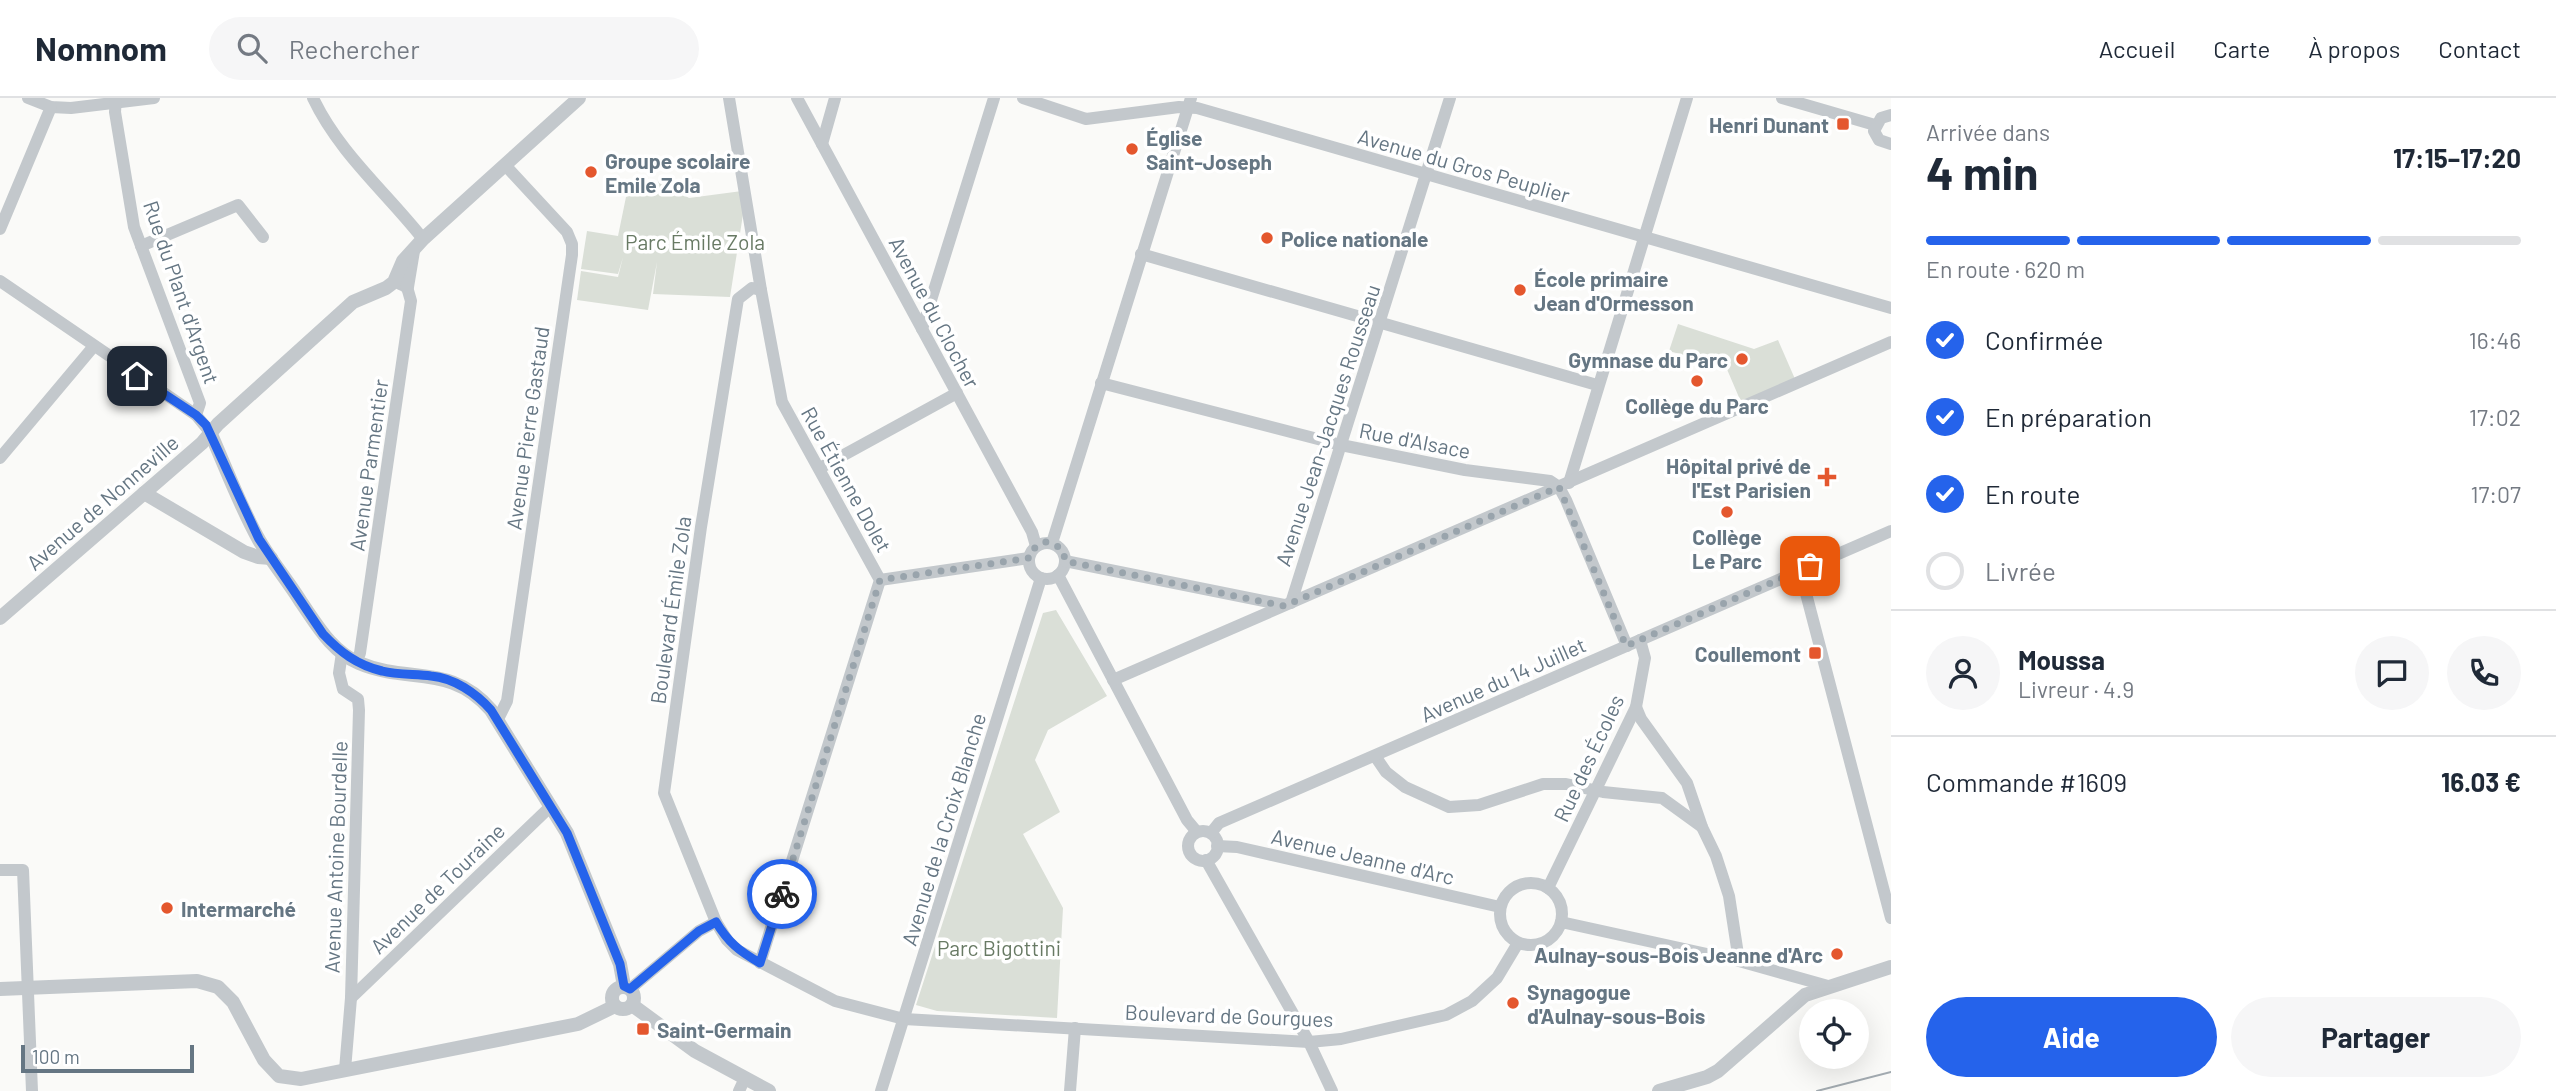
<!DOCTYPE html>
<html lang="fr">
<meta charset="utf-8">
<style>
:root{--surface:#fff;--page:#f6f6f7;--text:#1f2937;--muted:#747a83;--line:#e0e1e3;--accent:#2563eb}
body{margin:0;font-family:Barlow,sans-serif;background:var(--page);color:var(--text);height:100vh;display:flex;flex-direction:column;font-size:26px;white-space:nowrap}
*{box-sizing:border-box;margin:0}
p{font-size:23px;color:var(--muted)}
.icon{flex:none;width:38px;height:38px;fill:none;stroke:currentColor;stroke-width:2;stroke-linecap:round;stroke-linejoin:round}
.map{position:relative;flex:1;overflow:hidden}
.drawer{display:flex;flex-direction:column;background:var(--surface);width:665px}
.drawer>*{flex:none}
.buttons{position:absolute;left:1799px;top:901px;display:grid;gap:14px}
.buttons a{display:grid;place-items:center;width:70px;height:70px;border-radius:50%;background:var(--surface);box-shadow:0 7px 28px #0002;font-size:35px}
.scale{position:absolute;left:21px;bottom:18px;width:173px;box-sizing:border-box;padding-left:7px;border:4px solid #657683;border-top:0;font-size:19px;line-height:24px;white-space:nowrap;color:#657683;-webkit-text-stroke:5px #fff;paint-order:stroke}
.pin{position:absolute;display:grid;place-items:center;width:60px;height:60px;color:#fff;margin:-30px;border-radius:14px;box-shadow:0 4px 10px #0006}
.courier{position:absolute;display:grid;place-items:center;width:70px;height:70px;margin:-35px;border:5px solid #2563eb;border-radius:50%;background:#fff;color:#222;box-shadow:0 2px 9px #0007}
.overview em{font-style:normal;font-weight:700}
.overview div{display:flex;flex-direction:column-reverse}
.overview{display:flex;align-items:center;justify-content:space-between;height:119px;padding:0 35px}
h1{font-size:46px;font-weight:700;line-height:52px}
.bar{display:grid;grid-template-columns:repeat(4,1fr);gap:10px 7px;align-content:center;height:84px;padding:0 35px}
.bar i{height:9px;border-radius:5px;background:var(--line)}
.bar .on{background:var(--accent)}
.bar p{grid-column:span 4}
.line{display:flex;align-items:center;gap:18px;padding:0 35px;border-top:2px solid var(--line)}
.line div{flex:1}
.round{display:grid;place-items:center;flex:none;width:74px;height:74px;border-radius:37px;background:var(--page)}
ol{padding:0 35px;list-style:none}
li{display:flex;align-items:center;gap:21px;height:77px}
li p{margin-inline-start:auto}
li .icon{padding:7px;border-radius:50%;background:var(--accent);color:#fff;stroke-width:4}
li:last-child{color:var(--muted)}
li i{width:38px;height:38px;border:4px solid var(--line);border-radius:50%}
.cta{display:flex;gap:14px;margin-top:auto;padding:14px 35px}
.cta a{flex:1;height:80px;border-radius:42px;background:var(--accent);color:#fff;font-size:28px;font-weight:700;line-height:80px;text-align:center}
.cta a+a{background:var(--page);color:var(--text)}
header{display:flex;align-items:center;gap:42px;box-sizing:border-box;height:98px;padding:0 35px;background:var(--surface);border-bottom:2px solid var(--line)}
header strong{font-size:33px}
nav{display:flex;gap:38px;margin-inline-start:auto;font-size:24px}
.search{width:490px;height:63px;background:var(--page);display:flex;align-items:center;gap:18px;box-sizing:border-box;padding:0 24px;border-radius:38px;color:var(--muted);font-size:26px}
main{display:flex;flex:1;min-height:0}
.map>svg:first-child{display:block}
</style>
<header>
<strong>Nomnom</strong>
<div class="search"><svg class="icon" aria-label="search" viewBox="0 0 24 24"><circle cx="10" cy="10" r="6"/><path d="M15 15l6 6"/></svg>Rechercher</div>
<nav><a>Accueil</a><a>Carte</a><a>À propos</a><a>Contact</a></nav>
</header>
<main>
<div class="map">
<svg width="1891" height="993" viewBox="0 0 1891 993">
<rect width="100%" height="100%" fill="#fafaf8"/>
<g fill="#dadfd7">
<path d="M 660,82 L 689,100 L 742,93 L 744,110 L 730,199 L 653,196 L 657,164 L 648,212 L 577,202 L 581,173 L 618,179 L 623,159 L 618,176 L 581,171 L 587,133 L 618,138 L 626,99 L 633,94 L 643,97 Z"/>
<path d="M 1678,226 L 1754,251 L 1778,242 L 1795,281 L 1741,304 L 1726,269 L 1669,253 Z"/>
<path d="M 1056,512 L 1107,598 L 1048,632 L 1035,662 L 1060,714 L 1023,736 L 1063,810 L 1057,920 L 937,913 L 916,907 L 1043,515 Z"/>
</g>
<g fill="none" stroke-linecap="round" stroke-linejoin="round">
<g stroke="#c3c8cc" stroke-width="12">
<path d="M 28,0 L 51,9 L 71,10 L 154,0"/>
<path d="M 116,0 L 115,14 L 134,129 L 200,305 L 196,317"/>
<path d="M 313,0 C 339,55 386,94 423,141"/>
<path d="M 729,0 L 761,192 L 752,190 L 738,201 L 701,429 L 664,695 L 716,824 L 727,842 L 737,852 L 835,903 L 904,921 L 1309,944 L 1341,941 L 1446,917 L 1472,903 L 1497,880 L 1518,845"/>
<path d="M 797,0 L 1032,434 L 1036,448"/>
<path d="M 1023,0 L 1086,21 L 1179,9 L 1197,10 L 1891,210"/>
<path d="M 1782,0 L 1875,27"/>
<path d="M 1891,17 L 1881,20 L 1874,33 L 1879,42 L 1891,46"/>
<path d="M 822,46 L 835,0"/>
<path d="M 0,131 L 51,9"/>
<path d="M 141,148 L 238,107 L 263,139"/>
<path d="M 1141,156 L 1597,287"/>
<path d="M 0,183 L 196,317 L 210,334"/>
<path d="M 922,231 L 994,0"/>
<path d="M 1101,285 L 1341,347 L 1465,372 L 1550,383 L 1559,389 L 1566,402 L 1627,548"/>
<path d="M 0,360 L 94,248"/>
<path d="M 820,370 L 957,295"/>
<path d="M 1569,385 L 1687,0"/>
<path d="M 1052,445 L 1191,0"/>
<circle cx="1047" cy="463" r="18"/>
<path d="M 1065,463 L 1284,507"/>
<path d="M 1802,471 L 1803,484 L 1891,820"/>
<path d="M 1058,477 L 1187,722 L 1197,734"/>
<path d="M 880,482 L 1029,460"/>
<path d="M 1291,505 L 1450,0"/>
<path d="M 342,555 L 339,575 L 343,591 L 358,601 L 359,612 L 351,900 L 345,972"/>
<path d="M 356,564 L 360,555 L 411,203 L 407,189 L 400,186"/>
<path d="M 1113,582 L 1891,244"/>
<path d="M 1636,609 L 1641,621 L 1687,685 L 1702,729 L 1716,758 L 1729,798 L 1739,863"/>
<path d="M 498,621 L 507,603 L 572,157 L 572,146 L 567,134 L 505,67"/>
<path d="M 1375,658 L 1386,674 L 1405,689 L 1449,709 L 1479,707 L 1543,686 L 1566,686 L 1603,694 L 1662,700 L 1702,729"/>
<circle cx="1203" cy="748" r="15"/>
<path d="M 1211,735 L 1219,725 L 1891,433"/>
<path d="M 1217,748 L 1237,749 L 1500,809"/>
<path d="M 1206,762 L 1309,944 L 1332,993"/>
<path d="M 0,772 L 23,772 L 32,993"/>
<circle cx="1531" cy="816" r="31"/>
<path d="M 1548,790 L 1636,609 L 1645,560 L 1640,542"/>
<path d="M 1561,824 L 1739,863 L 1828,888"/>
<path d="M 760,865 L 880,482 L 782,304 L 761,192"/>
<path d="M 630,891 L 699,833 L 716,824"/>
<path d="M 351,900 L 550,709"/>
<path d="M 739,993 L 745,980"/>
<path d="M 881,993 L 1041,480"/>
<path d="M 1070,993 L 1075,930"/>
</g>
<g stroke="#c3c8cc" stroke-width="14">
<path d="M 407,189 L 413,153"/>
<path d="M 210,334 C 226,370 240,408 259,442 C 271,463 288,483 301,504 C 317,527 332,554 359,565 C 408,586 451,565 491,612 L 567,735 L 620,866 L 624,888"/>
<path d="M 144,395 L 244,454 L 258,459 L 271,460"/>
<path d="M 0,520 L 202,345 L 218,326 L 353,204 L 386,190 L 394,184 L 403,163 L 423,141 L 579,0"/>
<circle cx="623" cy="900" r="11"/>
<path d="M 0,891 L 197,883 L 218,889 L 233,904 L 264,962 L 279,978 L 301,981 L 578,926 L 615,908"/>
<path d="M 632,907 L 695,953 L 769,993"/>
<path d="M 1659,993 L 1707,979 L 1718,973 L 1805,897 L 1891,869"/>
</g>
<path stroke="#a2aab0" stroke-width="2" d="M 1817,993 L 1891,974"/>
</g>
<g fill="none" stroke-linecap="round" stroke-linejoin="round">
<path stroke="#99a4ac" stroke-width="7" stroke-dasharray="0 12.6" d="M 782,796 L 880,482 L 1029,460 L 1033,451 L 1046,444 C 1058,446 1064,452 1065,463 L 1284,508 L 1559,389 L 1626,548 L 1810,468"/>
<path stroke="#2563eb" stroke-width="9" d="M 137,278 L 196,317 L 206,327 L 259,441 L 323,536 C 340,554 357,567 382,573 C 397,577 415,576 431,578 C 454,580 476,595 491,612 L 567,735 L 620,866 L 624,888 L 630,891 L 699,833 L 716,824 C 728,844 739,853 760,865 L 782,796"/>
</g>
<g fill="#e4572e" stroke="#fff" stroke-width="2.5">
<rect x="1836" y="19" width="14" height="14" rx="3.5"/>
<circle cx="1132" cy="51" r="7"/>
<circle cx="591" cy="74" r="7"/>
<circle cx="1267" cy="140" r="7"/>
<circle cx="1520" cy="192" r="7"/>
<circle cx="1742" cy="261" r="7"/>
<circle cx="1697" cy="283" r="7"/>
<path d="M1823.5 368.5h7v7h7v7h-7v7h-7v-7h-7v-7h7z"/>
<circle cx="1727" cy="414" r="7"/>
<rect x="1808" y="548" width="14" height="14" rx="3.5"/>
<circle cx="167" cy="810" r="7"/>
<circle cx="1837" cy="856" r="7"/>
<circle cx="1513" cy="905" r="7"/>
<rect x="636" y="924" width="14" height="14" rx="3.5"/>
</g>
<g text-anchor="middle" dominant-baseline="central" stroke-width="7" stroke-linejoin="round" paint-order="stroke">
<g font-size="21" font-weight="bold" fill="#657683" stroke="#fff" text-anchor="start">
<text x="1829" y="26" text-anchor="end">Henri Dunant</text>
<text x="1146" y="39">Église<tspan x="1146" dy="24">Saint-Joseph</tspan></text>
<text x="605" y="62">Groupe scolaire<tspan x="605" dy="24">Emile Zola</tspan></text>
<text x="1281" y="140">Police nationale</text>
<text x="1534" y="180">École primaire<tspan x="1534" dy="24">Jean d'Ormesson</tspan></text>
<text x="1728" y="261" text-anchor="end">Gymnase du Parc</text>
<text x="1697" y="307" text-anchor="middle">Collège du Parc</text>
<text x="1811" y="367" text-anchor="end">Hôpital privé de<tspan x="1811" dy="24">l'Est Parisien</tspan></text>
<text x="1727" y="438" text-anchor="middle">Collège<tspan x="1727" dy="24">Le Parc</tspan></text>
<text x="1801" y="555" text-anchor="end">Coullemont</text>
<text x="181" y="810">Intermarché</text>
<text x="1823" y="856" text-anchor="end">Aulnay-sous-Bois Jeanne d'Arc</text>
<text x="1527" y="893">Synagogue<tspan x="1527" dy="24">d'Aulnay-sous-Bois</tspan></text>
<text x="657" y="931">Saint-Germain</text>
</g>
<g font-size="21" fill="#657683" stroke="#fff">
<text transform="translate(1464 67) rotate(16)">Avenue du Gros Peuplier</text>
<text transform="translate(182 194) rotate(71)">Rue du Plant d'Argent</text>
<text transform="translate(935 214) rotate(62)">Avenue du Clocher</text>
<text transform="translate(1327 327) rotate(-72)">Avenue Jean-Jacques Rousseau</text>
<text transform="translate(527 330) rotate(-82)">Avenue Pierre Gastaud</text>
<text transform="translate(1415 342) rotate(11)">Rue d'Alsace</text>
<text transform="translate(368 367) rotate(-82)">Avenue Parmentier</text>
<text transform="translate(847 381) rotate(61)">Rue Étienne Dolet</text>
<text transform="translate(102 404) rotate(-41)">Avenue de Nonneville</text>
<text transform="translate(670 512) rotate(-82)">Boulevard Émile Zola</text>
<text transform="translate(1503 581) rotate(-24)">Avenue du 14 Juillet</text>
<text transform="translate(1588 660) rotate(-65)">Rue des Écoles</text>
<text transform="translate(943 731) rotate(-73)">Avenue de la Croix Blanche</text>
<text transform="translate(1363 758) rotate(13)">Avenue Jeanne d'Arc</text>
<text transform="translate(335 759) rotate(-88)">Avenue Antoine Bourdelle</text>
<text transform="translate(437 790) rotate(-44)">Avenue de Touraine</text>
<text transform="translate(1229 917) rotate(2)">Boulevard de Gourgues</text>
</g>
<g font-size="21" fill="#687a64" stroke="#fff">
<text x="695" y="143">Parc Émile Zola</text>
<text x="999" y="849">Parc Bigottini</text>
</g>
</g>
</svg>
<div class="buttons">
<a><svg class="icon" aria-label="locate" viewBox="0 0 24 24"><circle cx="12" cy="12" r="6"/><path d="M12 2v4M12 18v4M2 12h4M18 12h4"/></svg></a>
</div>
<div class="scale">100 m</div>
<div class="pin" style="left:1810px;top:468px;background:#ea580c"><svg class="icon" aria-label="bag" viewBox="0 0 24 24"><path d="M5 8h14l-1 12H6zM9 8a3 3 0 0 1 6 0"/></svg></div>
<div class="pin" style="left:137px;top:278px;background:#1f2937"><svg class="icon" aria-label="home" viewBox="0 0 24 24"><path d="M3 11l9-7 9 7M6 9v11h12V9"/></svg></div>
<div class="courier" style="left:782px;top:796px"><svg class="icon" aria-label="bike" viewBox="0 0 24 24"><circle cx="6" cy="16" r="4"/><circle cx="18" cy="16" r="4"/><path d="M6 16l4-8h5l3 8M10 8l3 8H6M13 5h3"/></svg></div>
</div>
<section class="drawer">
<div class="overview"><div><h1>4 min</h1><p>Arrivée dans</p></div><em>17:15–17:20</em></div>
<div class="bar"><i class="on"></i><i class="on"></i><i class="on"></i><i></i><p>En route · 620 m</p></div>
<ol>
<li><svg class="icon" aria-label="check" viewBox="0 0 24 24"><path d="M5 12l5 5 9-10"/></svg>Confirmée<p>16:46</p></li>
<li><svg class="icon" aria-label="check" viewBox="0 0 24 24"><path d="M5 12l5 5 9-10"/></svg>En préparation<p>17:02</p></li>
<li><svg class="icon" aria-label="check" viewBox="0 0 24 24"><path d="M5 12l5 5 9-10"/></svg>En route<p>17:07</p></li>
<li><i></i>Livrée</li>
</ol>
<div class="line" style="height:126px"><a class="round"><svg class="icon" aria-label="person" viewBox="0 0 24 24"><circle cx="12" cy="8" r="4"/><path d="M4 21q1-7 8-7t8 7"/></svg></a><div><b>Moussa</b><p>Livreur · 4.9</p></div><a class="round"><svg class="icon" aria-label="chat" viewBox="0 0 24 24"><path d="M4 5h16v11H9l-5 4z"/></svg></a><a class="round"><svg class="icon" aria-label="phone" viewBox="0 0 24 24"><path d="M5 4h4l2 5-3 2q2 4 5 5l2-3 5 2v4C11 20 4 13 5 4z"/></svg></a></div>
<div class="line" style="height:91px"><div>Commande #1609</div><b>16.03 €</b></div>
<div class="cta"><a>Aide</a><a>Partager</a></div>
</section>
</main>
